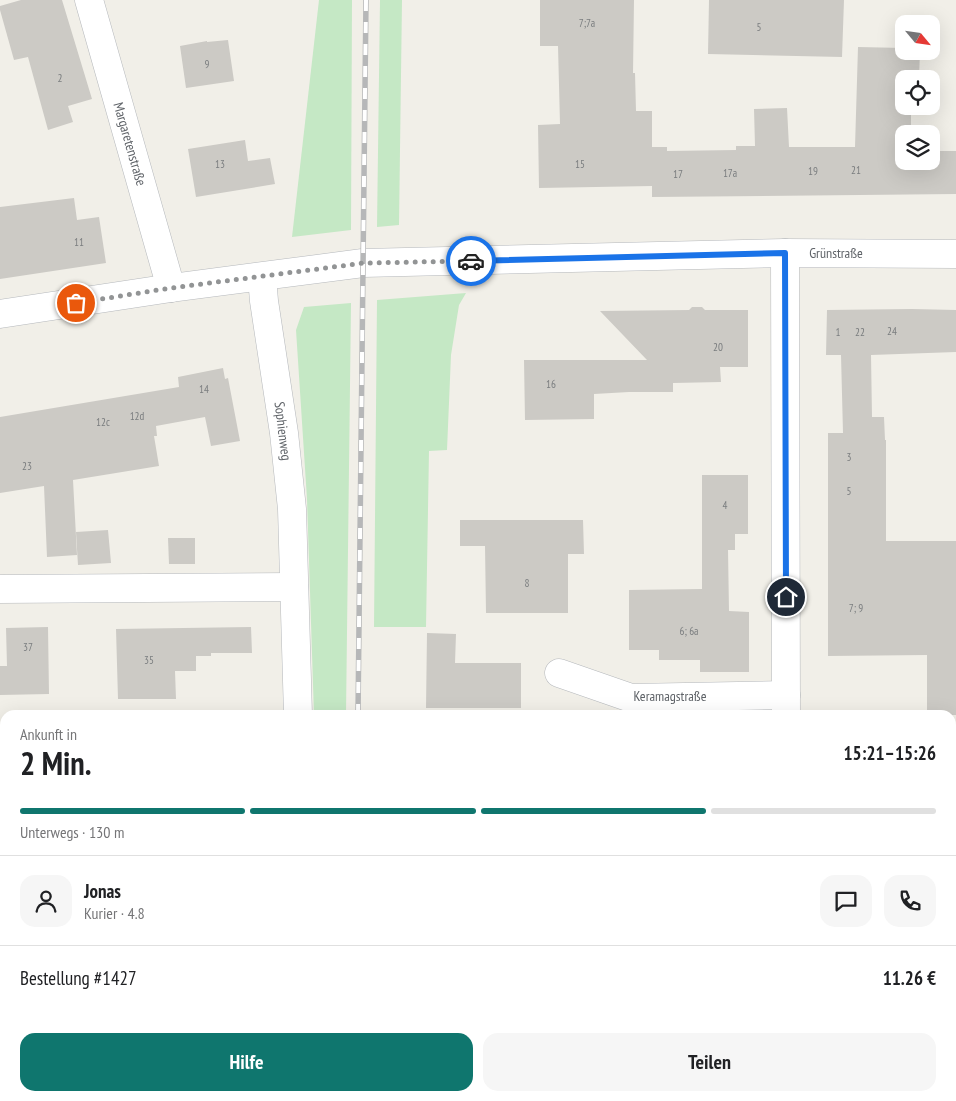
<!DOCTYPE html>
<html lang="de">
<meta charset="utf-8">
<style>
:root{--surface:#fff;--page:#f6f6f6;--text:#202124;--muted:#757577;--line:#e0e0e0;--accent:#0f766e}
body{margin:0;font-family:"PT Sans Narrow",sans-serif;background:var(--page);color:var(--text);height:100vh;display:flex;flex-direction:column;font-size:19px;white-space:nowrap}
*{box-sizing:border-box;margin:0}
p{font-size:16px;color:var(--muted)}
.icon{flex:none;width:28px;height:28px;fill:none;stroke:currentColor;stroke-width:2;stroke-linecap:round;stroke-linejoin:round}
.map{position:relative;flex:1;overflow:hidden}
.drawer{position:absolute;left:0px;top:710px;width:956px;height:391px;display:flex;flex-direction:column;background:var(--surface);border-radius:15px 15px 0 0;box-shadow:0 5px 20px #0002}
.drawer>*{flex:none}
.needle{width:32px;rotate:119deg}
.buttons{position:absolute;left:895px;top:15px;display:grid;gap:10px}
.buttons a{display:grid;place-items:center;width:45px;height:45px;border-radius:10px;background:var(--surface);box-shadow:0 5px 20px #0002;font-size:25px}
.pin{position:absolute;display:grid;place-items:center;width:42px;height:42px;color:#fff;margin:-21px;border:2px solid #fff;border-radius:50%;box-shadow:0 1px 5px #0007}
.courier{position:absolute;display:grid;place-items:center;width:50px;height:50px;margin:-25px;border:4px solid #1a73e8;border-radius:50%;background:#fff;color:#222;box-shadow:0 1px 6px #0007}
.overview em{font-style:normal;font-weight:700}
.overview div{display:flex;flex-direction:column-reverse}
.overview{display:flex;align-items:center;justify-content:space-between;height:85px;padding:0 20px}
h1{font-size:32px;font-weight:700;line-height:38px}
.bar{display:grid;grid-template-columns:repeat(4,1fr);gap:8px 5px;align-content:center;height:60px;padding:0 20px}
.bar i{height:6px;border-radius:4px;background:var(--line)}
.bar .selected{background:var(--accent)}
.bar p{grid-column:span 4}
.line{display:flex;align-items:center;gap:12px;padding:0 20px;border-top:1px solid var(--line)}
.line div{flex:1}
.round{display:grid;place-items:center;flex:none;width:52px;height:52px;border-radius:15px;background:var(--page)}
.cta{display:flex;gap:10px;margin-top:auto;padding:10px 20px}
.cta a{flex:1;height:58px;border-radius:15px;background:var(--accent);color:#fff;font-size:20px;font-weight:700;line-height:58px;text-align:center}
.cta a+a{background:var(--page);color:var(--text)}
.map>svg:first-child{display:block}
</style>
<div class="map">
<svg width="956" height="1101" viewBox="0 0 956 1101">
<rect width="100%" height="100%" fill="#f1efe8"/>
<g fill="#c5e8c5">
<path d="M 319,0 L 352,0 L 351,230 L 292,237 Z"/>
<path d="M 380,0 L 402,0 L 399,225 L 377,227 Z"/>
<path d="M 466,293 L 459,305 L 451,355 L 447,450 L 429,451 L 426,627 L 374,627 L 377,300 Z"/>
<path d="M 351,303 L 346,715 L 314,715 L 307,499 L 296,330 L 304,307 Z"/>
</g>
<g fill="#cccac5">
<path d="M 21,0 L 62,0 L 92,99 L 68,106 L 73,122 L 48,130 L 28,57 L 14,60 L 0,10 L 0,6 Z"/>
<path d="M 540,0 L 634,0 L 633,73 L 635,73 L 636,111 L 652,111 L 652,147 L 667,147 L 667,151 L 736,150 L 736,146 L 755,146 L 754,109 L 787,108 L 789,147 L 855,147 L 858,47 L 904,48 L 904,51 L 920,51 L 919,79 L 904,79 L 904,106 L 911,106 L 911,134 L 904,134 L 904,161 L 931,161 L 931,151 L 956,151 L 956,194 L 652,197 L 652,186 L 539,188 L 538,125 L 560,124 L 558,46 L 540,46 Z"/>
<path d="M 709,0 L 844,0 L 842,57 L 708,54 Z"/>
<path d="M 228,40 L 234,81 L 186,88 L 180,46 L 207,41 L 207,42 Z"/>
<path d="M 245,140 L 248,161 L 270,158 L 275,184 L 196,197 L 188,149 Z"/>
<path d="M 74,198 L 77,220 L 99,217 L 106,263 L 0,279 L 0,207 Z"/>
<path d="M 692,307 L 702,307 L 705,310 L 748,310 L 748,367 L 720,367 L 721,382 L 673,383 L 673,392 L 629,392 L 594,394 L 594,419 L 525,420 L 524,360 L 647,360 L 600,311 L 689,310 Z"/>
<path d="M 912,309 L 956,310 L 956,352 L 871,355 L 872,417 L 884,417 L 885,440 L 886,440 L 886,541 L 956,541 L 956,715 L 927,715 L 927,655 L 828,656 L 828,433 L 843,433 L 841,355 L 826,355 L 827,310 Z"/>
<path d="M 223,368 L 225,379 L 228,378 L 240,441 L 211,446 L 205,417 L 156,426 L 157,436 L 154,436 L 159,466 L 73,480 L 77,555 L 47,557 L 44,486 L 0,493 L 0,417 L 179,387 L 178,377 Z"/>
<path d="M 702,475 L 748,475 L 748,534 L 735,534 L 735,550 L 728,550 L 729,611 L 749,612 L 749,672 L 700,672 L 700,660 L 659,660 L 659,650 L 629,650 L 629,590 L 702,589 Z"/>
<path d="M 460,520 L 583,520 L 584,554 L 568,554 L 568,613 L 486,613 L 485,546 L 460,546 Z"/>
<path d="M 108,530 L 111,563 L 78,565 L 76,532 Z"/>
<path d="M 168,538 L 195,538 L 195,564 L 169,564 Z"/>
<path d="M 48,627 L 49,694 L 0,695 L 0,666 L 7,666 L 6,628 Z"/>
<path d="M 251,627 L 252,653 L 211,653 L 211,656 L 196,656 L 196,671 L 175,671 L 176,699 L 118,699 L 116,629 Z"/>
<path d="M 427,633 L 456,634 L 455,663 L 521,663 L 521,708 L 426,708 Z"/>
</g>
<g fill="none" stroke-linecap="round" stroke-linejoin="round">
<g stroke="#b5b8bc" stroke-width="29">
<g id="minor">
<path d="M 89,0 L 171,288"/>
<path d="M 785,253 L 786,715"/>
<path d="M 262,277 L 264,301 L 284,433 L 292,509 L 298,715"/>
<path d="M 0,314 L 171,288 L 363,263 L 785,253 L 956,254"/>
<path d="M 0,589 L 294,587"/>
<path d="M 559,673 L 631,698 L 786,695"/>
<path d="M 951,822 L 956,822"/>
<path d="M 0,898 L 5,898"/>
<path d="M 95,1096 L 95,1101"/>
<path d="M 802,1096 L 802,1101"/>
</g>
</g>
<use href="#minor" stroke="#fff" stroke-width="28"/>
<g stroke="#b6b7b8" stroke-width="5.5">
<g id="rail">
<path d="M 358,715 L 366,0"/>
<path d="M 354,1101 L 354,1096"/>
</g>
</g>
<use href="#rail" stroke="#fff" stroke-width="4" stroke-dasharray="11" stroke-linecap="butt"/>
</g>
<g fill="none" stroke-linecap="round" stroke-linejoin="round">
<path stroke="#929495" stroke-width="5" stroke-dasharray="0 9" d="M 76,303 L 171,288 L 364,263 L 471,261"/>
<path stroke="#1a73e8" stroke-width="6" d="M 471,261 L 785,253 L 786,597"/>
</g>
<g text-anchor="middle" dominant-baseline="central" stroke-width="4" stroke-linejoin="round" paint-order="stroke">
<g font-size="11" fill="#7a7d7f">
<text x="587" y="23">7;7a</text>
<text x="759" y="27">5</text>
<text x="207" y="64">9</text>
<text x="60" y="78">2</text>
<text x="220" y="164">13</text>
<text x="580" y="164">15</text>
<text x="856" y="170">21</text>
<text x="813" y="171">19</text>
<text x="730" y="173">17a</text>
<text x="678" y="174">17</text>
<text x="79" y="242">11</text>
<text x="892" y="331">24</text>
<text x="838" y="332">1</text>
<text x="860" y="332">22</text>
<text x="718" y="347">20</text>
<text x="551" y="384">16</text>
<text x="204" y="389">14</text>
<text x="137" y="416">12d</text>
<text x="103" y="422">12c</text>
<text x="849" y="457">3</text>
<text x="27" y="466">23</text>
<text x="849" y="491">5</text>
<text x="725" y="505">4</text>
<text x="527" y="583">8</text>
<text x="856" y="608">7; 9</text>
<text x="689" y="631">6; 6a</text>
<text x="28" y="647">37</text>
<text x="149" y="660">35</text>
</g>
<g font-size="14" fill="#5f6368" stroke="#fff">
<text transform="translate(130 144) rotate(74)">Margaretenstraße</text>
<text x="836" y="253">Grünstraße</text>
<text transform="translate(283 431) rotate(83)">Sophienweg</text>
<text x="670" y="696">Keramagstraße</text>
</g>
</g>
</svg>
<div class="buttons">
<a><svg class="needle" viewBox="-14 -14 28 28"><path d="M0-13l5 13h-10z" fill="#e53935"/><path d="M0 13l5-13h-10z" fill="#757577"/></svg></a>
<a><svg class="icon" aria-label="locate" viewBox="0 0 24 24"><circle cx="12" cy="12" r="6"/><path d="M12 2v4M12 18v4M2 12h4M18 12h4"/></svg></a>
<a><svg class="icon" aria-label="layers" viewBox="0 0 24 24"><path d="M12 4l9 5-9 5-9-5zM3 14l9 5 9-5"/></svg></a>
</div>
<div class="pin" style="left:76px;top:303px;background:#ea580c"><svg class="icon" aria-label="bag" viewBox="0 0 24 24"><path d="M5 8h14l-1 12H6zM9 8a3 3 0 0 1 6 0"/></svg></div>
<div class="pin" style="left:786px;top:597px;background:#1f2937"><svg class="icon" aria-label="home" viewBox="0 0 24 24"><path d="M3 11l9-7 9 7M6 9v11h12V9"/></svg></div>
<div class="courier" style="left:471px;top:261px"><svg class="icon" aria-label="car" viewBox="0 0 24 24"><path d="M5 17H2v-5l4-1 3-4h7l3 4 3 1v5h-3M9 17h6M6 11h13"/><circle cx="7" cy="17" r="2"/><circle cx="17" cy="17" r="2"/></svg></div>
<section class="drawer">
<div class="overview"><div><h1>2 Min.</h1><p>Ankunft in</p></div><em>15:21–15:26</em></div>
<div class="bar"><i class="selected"></i><i class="selected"></i><i class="selected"></i><i></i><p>Unterwegs · 130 m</p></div>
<div class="line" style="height:90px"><a class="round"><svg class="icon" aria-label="person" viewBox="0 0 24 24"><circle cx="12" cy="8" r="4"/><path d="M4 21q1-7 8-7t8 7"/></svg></a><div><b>Jonas</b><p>Kurier · 4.8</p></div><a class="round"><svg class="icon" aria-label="chat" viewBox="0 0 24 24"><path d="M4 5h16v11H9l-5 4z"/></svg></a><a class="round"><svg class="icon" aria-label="phone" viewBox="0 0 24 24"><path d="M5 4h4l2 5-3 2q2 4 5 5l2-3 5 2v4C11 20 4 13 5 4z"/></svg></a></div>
<div class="line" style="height:65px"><div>Bestellung #1427</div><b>11.26 €</b></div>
<div class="cta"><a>Hilfe</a><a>Teilen</a></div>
</section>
</div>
